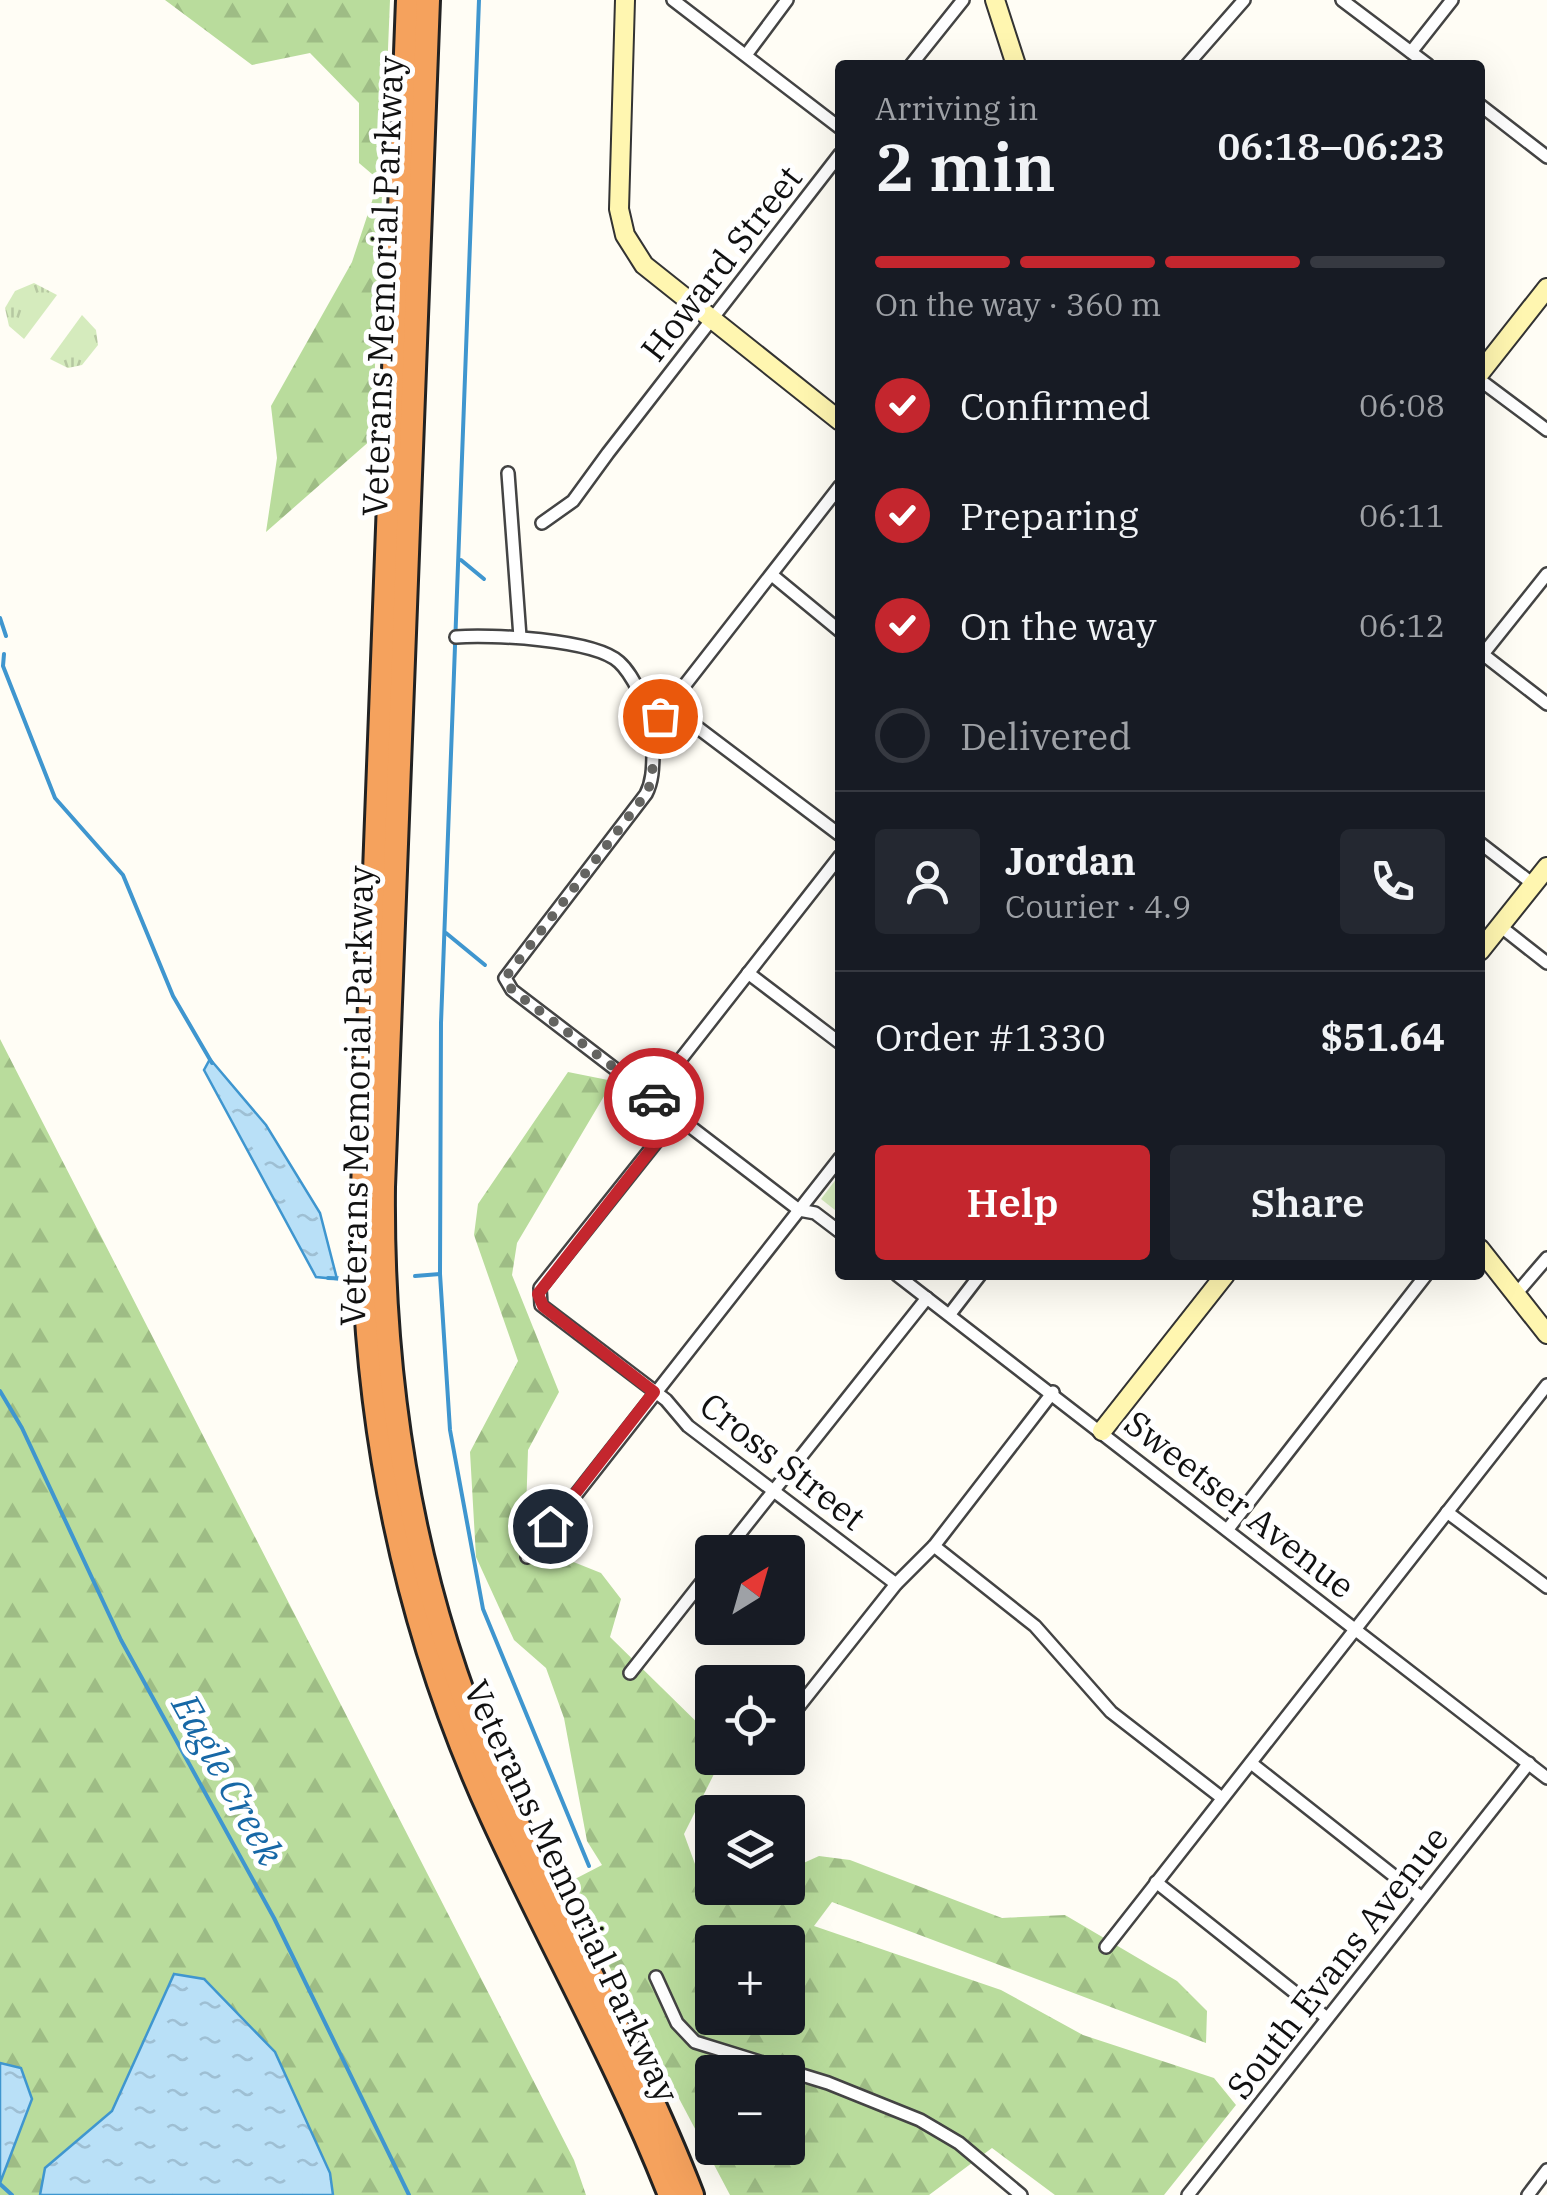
<!DOCTYPE html>
<meta charset="utf-8">
<style>
:root{--surface:#171b24;--page:#242831;--text:#f1f3f6;--muted:#9ea1a6;--line:#363941;--accent:#c4262e}
body{margin:0;font-family:"IBM Plex Serif",serif;background:var(--page);color:var(--text);height:100vh;display:flex;flex-direction:column;font-size:38px;white-space:nowrap}
*{box-sizing:border-box;margin:0}
p{font-size:32px;color:var(--muted)}
.icon{flex:none;width:55px;height:55px;fill:none;stroke:currentColor;stroke-width:2;stroke-linecap:round;stroke-linejoin:round}
.map{position:relative;flex:1;overflow:hidden}
.side{position:absolute;left:835px;top:60px;width:650px;height:1220px;display:flex;flex-direction:column;background:var(--surface);border-radius:10px;box-shadow:0 10px 40px #0002}
.side>*{flex:none}
.needle{width:65px;rotate:37deg}
.buttons{position:absolute;left:695px;top:1535px;display:grid;gap:20px}
.buttons a{display:grid;place-items:center;width:110px;height:110px;border-radius:10px;background:var(--surface);box-shadow:0 10px 40px #0002;font-size:50px}
.pin{position:absolute;display:grid;place-items:center;width:85px;height:85px;color:#fff;margin:-42px;border:5px solid #fff;border-radius:50%;box-shadow:0 2px 10px #0007}
.courier{position:absolute;display:grid;place-items:center;width:100px;height:100px;margin:-50px;border:8px solid #c4262e;border-radius:50%;background:#fff;color:#222;box-shadow:0 2px 12px #0007}
.headline em{font-style:normal;font-weight:600}
.headline div{display:flex;flex-direction:column-reverse}
.headline{display:flex;align-items:center;justify-content:space-between;height:170px;padding:0 40px}
h1{font-size:65px;font-weight:600;line-height:75px}
.bar{display:grid;grid-template-columns:repeat(4,1fr);gap:15px 10px;align-content:center;height:120px;padding:0 40px}
.bar i{height:12px;border-radius:8px;background:var(--line)}
.bar .selected{background:var(--accent)}
.bar p{grid-column:span 4}
.line{display:flex;align-items:center;gap:25px;padding:0 40px;border-top:2px solid var(--line)}
.line div{flex:1}
.round{display:grid;place-items:center;flex:none;width:105px;height:105px;border-radius:10px;background:var(--page)}
ol{padding:0 40px;list-style:none}
li{display:flex;align-items:center;gap:30px;height:110px}
li p{margin-inline-start:auto}
li .icon{padding:10px;border-radius:50%;background:var(--accent);color:#fff;stroke-width:4}
li:last-child{color:var(--muted)}
li i{width:55px;height:55px;border:5px solid var(--line);border-radius:50%}
.primary-button{display:flex;gap:20px;margin-top:auto;padding:20px 40px}
.primary-button a{flex:1;height:115px;border-radius:10px;background:var(--accent);color:#fff;font-size:40px;font-weight:600;line-height:115px;text-align:center}
.primary-button a+a{background:var(--page);color:var(--text)}
.map>svg:first-child{display:block}
</style>
<div class="map">
<svg width="1547" height="2195" viewBox="0 0 1547 2195">
<defs>
<pattern id="grass-tufts" width="24" height="20" patternUnits="userSpaceOnUse" patternTransform="scale(2.5)"><rect width="24" height="20" fill="#d5ebbd"/><path d="M3 7l-1-3M5 7V3M7 7l1-3M15 17l-1-3M17 17v-4M19 17l1-3" fill="none" stroke="#b6c8a1"/></pattern>
<pattern id="forest-firs" width="22" height="20" patternUnits="userSpaceOnUse" patternTransform="scale(2.5)"><rect width="22" height="20" fill="#b9dc9c"/><path d="M5 1l3.5 6h-7zM16 11l3.5 6h-7z" fill="#9ebc85"/></pattern>
<pattern id="water-ripples" width="26" height="14" patternUnits="userSpaceOnUse" patternTransform="scale(2.5)"><rect width="26" height="14" fill="#b9e0f7"/><path d="M2 4q2-2 4 0t4 0M15 11q2-2 4 0t4 0" fill="none" stroke="#9ebfd3"/></pattern>
</defs>
<rect width="100%" height="100%" fill="#fffdf5"/>
<g fill="url(#grass-tufts)">
<path d="M 34,283 L 57,295 L 24,339 L 9,326 L 5,308 L 15,291 Z"/>
<path d="M 82,315 L 96,330 L 98,345 L 82,365 L 68,368 L 50,359 Z"/>
</g>
<g fill="url(#forest-firs)" fill-rule="evenodd">
<path d="M 165,0 L 390,0 L 372,439 L 266,532 L 277,458 L 271,406 L 352,262 L 379,180 L 359,163 L 359,103 L 310,53 L 252,65 Z"/>
<path d="M 0,1039 L 574,2160 L 586,2195 L 333,2195 L 330,2172 L 275,2052 L 174,1974 L 112,2111 L 45,2168 L 40,2195 L 0,2195 L 0,2183 L 32,2099 L 21,2069 L 0,2063 Z"/>
<path d="M 568,1072 L 613,1081 L 517,1243 L 512,1275 L 559,1392 L 528,1450 L 526,1513 L 531,1545 L 601,1573 L 621,1599 L 610,1637 L 712,1737 L 712,1758 L 722,1758 L 684,1834 L 695,1864 L 712,1868 L 712,1888 L 788,1888 L 788,1870 L 819,1856 L 850,1860 L 1002,1918 L 1065,1915 L 1177,1981 L 1207,2011 L 1206,2043 L 832,1902 L 814,1926 L 1001,1990 L 1083,2035 L 1214,2078 L 1236,2105 L 1164,2195 L 1055,2195 L 992,2148 L 929,2195 L 730,2195 L 580,1911 L 575,1879 L 602,1865 L 587,1841 L 564,1718 L 546,1668 L 514,1640 L 476,1557 L 470,1452 L 518,1361 L 474,1235 L 478,1204 ZM 712,1942 L 788,1942 L 788,2018 L 712,2018 ZM 712,2072 L 788,2072 L 788,2148 L 712,2148 Z"/>
</g>
<path fill="#d5ebbd" d="M 840,1174 L 840,1214 L 821,1199 Z"/>
<g fill="url(#water-ripples)" stroke="#3f96cf" stroke-width="2.5">
<path d="M 210,1059 L 266,1125 L 320,1213 L 337,1279 L 316,1277 L 204,1070 Z"/>
<path d="M 174,1974 L 204,1979 L 275,2052 L 330,2173 L 333,2195 L 40,2195 L 45,2168 L 112,2111 Z"/>
<path d="M 0,2063 L 21,2068 L 32,2099 L 0,2183 Z"/>
</g>
<g fill="none" stroke-linecap="round" stroke-linejoin="round">
<g stroke="#3f96cf" stroke-width="4">
<path d="M 479,0 L 441,1023 L 440,1274 L 450,1430 L 483,1609 L 589,1866"/>
<path d="M 461,560 L 484,579"/>
<path d="M 0,618 L 6,636"/>
<path d="M 4,654 L 3,666 L 55,798 L 123,875 L 173,996 L 212,1063"/>
<path d="M 446,933 L 485,965"/>
<path d="M 415,1276 L 440,1274"/>
<path d="M 328,1278 L 353,1279"/>
<path d="M 0,1391 L 22,1428 L 121,1640 L 274,1918 L 409,2195"/>
<path d="M 0,2184 L 12,2195"/>
</g>
<g stroke="#444" stroke-width="16">
<g id="street">
<path d="M 673,0 L 840,128"/>
<path d="M 1342,0 L 1428,65"/>
<path d="M 1411,52 L 1452,0"/>
<path d="M 746,55 L 787,0"/>
<path d="M 911,65 L 963,0"/>
<path d="M 1187,65 L 1244,0"/>
<path d="M 1480,105 L 1547,157"/>
<path d="M 1480,380 L 1547,430"/>
<path d="M 508,473 L 520,637"/>
<path d="M 840,486 L 660,717 C 647,740 659,769 646,794 L 505,978 L 512,990 L 799,1210 L 815,1213 L 840,1232"/>
<path d="M 542,523 L 573,501 L 608,453 L 840,154"/>
<path d="M 772,575 L 840,631"/>
<path d="M 456,637 C 489,634 594,639 619,662 C 636,677 641,703 658,720"/>
<path d="M 1480,652 L 1547,704"/>
<path d="M 1483,654 L 1547,574"/>
<path d="M 669,706 L 840,835"/>
<path d="M 1480,843 L 1533,884"/>
<path d="M 1500,926 L 1547,963"/>
<path d="M 748,973 L 840,1043"/>
<path d="M 652,1096 L 840,856"/>
<path d="M 677,1116 L 540,1288 L 541,1305 L 666,1400 L 688,1426 L 896,1584"/>
<path d="M 897,1275 L 1547,1778"/>
<path d="M 1516,1294 L 1547,1258"/>
<path d="M 950,1314 L 980,1275"/>
<path d="M 1447,1512 L 1547,1587"/>
<path d="M 1228,1529 L 1426,1275"/>
<path d="M 934,1546 L 1035,1626 L 1111,1712 L 1222,1798"/>
<path d="M 725,1552 L 927,1298"/>
<path d="M 527,1557 L 840,1158"/>
<path d="M 630,1673 L 712,1569"/>
<path d="M 788,1720 L 896,1584 L 934,1546 L 1053,1392"/>
<path d="M 1251,1763 L 1422,1898"/>
<path d="M 753,1767 L 760,1758"/>
<path d="M 1156,1882 L 1327,2018"/>
<path d="M 1106,1947 L 1547,1385"/>
<path d="M 656,1977 L 677,2023 L 695,2042 L 828,2083 L 920,2120 L 959,2143 L 1021,2195"/>
<path d="M 1188,2195 L 1529,1763"/>
<path d="M 1528,2195 L 1547,2170"/>
</g>
</g>
<g stroke="#333" stroke-width="22">
<g id="secondary">
<path d="M 625,0 L 619,209 L 625,235 L 644,265 L 840,421"/>
<path d="M 995,0 L 1016,65"/>
<path d="M 1480,373 L 1547,288"/>
<path d="M 1480,951 L 1547,867"/>
<path d="M 1480,1249 L 1547,1334"/>
<path d="M 1102,1431 L 1225,1275"/>
</g>
</g>
<g stroke="#222" stroke-width="28">
<g id="highway">
<path d="M 408,0 L 363,1189 C 361,1408 401,1618 492,1817 C 550,1944 619,2065 670,2195"/>
<path d="M 428,0 L 383,1187 C 381,1383 411,1575 487,1756 C 550,1905 634,2044 692,2195"/>
</g>
</g>
<use href="#street" stroke="#fff" stroke-width="11"/>
<use href="#secondary" stroke="#fff6b0" stroke-width="18"/>
<use href="#highway" stroke="#f5a25d" stroke-width="22"/>
</g>
<g fill="none" stroke-linecap="round" stroke-linejoin="round">
<path stroke="#646461" stroke-width="10" stroke-dasharray="0 18" d="M 654,1098 L 512,990 L 505,978 L 646,794 C 659,769 647,740 660,716"/>
<path stroke="#c4262e" stroke-width="12" d="M 550,1526 L 654,1392 L 543,1306 L 538,1294 L 677,1116 L 654,1098"/>
</g>
<g text-anchor="middle" dominant-baseline="central" stroke-width="10" stroke-linejoin="round" paint-order="stroke">
<g font-size="35" fill="#111" stroke="#fff">
<text transform="translate(721 263) rotate(-52)">Howard Street</text>
<text transform="translate(382 286) rotate(-88)">Veterans Memorial Parkway</text>
<text transform="translate(356 1096) rotate(-89)">Veterans Memorial Parkway</text>
<text transform="translate(783 1461) rotate(38)">Cross Street</text>
<text transform="translate(1240 1504) rotate(38)">Sweetser Avenue</text>
<text transform="translate(572 1891) rotate(65)">Veterans Memorial Parkway</text>
<text transform="translate(1337 1962) rotate(-52)">South Evans Avenue</text>
</g>
<g font-size="38" font-style="italic" fill="#1768a6" stroke="#fff">
<text transform="translate(229 1779) rotate(61)">Eagle Creek</text>
</g>
</g>
</svg>
<div class="buttons">
<a><svg class="needle" viewBox="-14 -14 28 28"><path d="M0-13l5 13h-10z" fill="#e53935"/><path d="M0 13l5-13h-10z" fill="#9ea1a6"/></svg></a>
<a><svg class="icon" aria-label="locate" viewBox="0 0 24 24"><circle cx="12" cy="12" r="6"/><path d="M12 2v4M12 18v4M2 12h4M18 12h4"/></svg></a>
<a><svg class="icon" aria-label="layers" viewBox="0 0 24 24"><path d="M12 4l9 5-9 5-9-5zM3 14l9 5 9-5"/></svg></a>
<a>+</a>
<a>−</a>
</div>
<div class="pin" style="left:660px;top:716px;background:#ea580c"><svg class="icon" aria-label="bag" viewBox="0 0 24 24"><path d="M5 8h14l-1 12H6zM9 8a3 3 0 0 1 6 0"/></svg></div>
<div class="pin" style="left:550px;top:1526px;background:#1f2937"><svg class="icon" aria-label="home" viewBox="0 0 24 24"><path d="M3 11l9-7 9 7M6 9v11h12V9"/></svg></div>
<div class="courier" style="left:654px;top:1098px"><svg class="icon" aria-label="car" viewBox="0 0 24 24"><path d="M5 17H2v-5l4-1 3-4h7l3 4 3 1v5h-3M9 17h6M6 11h13"/><circle cx="7" cy="17" r="2"/><circle cx="17" cy="17" r="2"/></svg></div>
<section class="side">
<div class="headline"><div><h1>2 min</h1><p>Arriving in</p></div><em>06:18–06:23</em></div>
<div class="bar"><i class="selected"></i><i class="selected"></i><i class="selected"></i><i></i><p>On the way · 360 m</p></div>
<ol>
<li><svg class="icon" aria-label="check" viewBox="0 0 24 24"><path d="M5 12l5 5 9-10"/></svg>Confirmed<p>06:08</p></li>
<li><svg class="icon" aria-label="check" viewBox="0 0 24 24"><path d="M5 12l5 5 9-10"/></svg>Preparing<p>06:11</p></li>
<li><svg class="icon" aria-label="check" viewBox="0 0 24 24"><path d="M5 12l5 5 9-10"/></svg>On the way<p>06:12</p></li>
<li><i></i>Delivered</li>
</ol>
<div class="line" style="height:180px"><a class="round"><svg class="icon" aria-label="person" viewBox="0 0 24 24"><circle cx="12" cy="8" r="4"/><path d="M4 21q1-7 8-7t8 7"/></svg></a><div><b>Jordan</b><p>Courier · 4.9</p></div><a class="round"><svg class="icon" aria-label="phone" viewBox="0 0 24 24"><path d="M5 4h4l2 5-3 2q2 4 5 5l2-3 5 2v4C11 20 4 13 5 4z"/></svg></a></div>
<div class="line" style="height:130px"><div>Order #1330</div><b>$51.64</b></div>
<div class="primary-button"><a>Help</a><a>Share</a></div>
</section>
</div>
